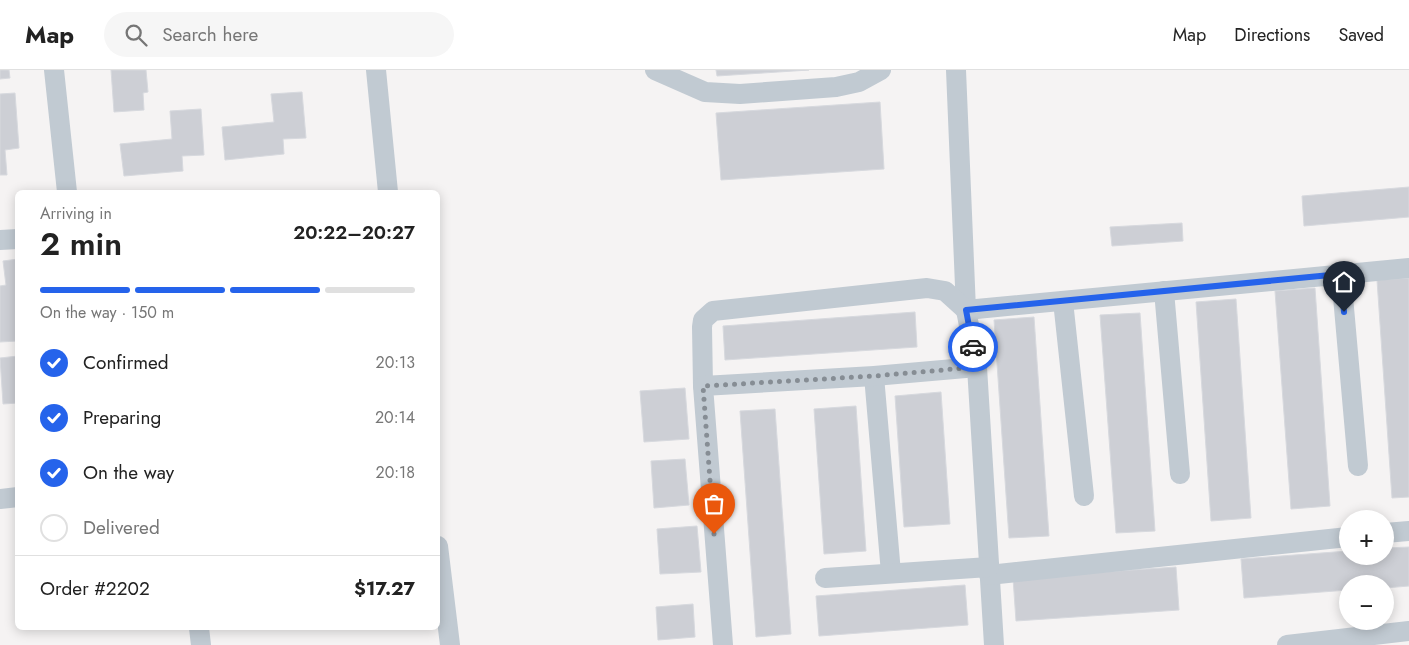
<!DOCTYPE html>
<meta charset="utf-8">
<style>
:root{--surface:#fff;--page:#f6f6f6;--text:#222;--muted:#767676;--line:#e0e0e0;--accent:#2563eb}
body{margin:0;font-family:Jost,sans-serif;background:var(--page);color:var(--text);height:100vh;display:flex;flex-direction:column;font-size:19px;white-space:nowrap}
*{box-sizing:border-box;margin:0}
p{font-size:16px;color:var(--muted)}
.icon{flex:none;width:28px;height:28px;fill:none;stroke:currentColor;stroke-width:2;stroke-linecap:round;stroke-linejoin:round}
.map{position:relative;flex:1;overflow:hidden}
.side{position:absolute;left:15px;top:120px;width:425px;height:440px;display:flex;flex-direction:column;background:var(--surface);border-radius:8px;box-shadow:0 2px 12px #0003}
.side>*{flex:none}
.controls{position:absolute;left:1339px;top:440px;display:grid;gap:10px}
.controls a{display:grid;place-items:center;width:55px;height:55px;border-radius:50%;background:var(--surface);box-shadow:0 2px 12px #0003;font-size:25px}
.pin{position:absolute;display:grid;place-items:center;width:42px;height:42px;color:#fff;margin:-51px -21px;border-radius:50% 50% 50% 0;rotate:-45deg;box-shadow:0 0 5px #0007}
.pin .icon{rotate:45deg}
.courier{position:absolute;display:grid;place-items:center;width:50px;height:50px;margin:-25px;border:4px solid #2563eb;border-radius:50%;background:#fff;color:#222;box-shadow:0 1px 6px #0007}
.headline em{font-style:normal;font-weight:600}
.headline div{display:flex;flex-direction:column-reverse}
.headline{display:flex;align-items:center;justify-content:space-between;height:85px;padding:0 25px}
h1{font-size:32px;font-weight:600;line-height:38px}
.bar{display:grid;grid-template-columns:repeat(4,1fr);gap:8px 5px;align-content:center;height:60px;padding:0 25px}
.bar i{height:6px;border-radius:4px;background:var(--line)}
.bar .selected{background:var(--accent)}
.bar p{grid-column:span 4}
.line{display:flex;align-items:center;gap:12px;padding:0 25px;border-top:1px solid var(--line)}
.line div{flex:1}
ol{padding:0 25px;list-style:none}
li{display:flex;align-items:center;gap:15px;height:55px}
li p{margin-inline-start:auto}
li .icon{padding:5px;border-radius:50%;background:var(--accent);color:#fff;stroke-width:4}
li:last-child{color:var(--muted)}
li i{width:28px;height:28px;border:2px solid var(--line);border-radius:50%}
header{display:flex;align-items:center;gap:30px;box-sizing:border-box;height:70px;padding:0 25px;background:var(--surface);border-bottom:1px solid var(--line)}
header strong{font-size:24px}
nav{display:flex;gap:28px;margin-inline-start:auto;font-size:18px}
.search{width:350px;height:45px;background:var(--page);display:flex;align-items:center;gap:12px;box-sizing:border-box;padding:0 18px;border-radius:28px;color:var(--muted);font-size:19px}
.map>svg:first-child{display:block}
</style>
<header>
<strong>Map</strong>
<div class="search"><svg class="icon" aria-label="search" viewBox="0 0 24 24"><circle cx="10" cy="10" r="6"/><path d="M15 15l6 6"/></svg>Search here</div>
<nav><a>Map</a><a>Directions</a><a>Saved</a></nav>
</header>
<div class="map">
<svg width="1409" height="575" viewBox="0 0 1409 575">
<rect width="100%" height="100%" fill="#f5f3f3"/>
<g fill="#cdcfd5" stroke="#d7d9de">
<path d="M 0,0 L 9,0 L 10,8 L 0,9 Z"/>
<path d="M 111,0 L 146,0 L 148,22 L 143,23 L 144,40 L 114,42 Z"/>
<path d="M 716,0 L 809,0 L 717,6 Z"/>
<path d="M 302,22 L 306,68 L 283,69 L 284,84 L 225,90 L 222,57 L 274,52 L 271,24 Z"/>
<path d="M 15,23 L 19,78 L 5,80 L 7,105 L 0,105 L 0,24 Z"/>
<path d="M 880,32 L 884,99 L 721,110 L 716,43 Z"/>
<path d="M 201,39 L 204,85 L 182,86 L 183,101 L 124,106 L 120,74 L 172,69 L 170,41 Z"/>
<path d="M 1409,117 L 1409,147 L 1304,156 L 1302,126 Z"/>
<path d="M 1182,153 L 1183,171 L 1112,176 L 1110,157 Z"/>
<path d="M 18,189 L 18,271 L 0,272 L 0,216 L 6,215 L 3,191 Z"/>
<path d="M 1409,208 L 1409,427 L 1392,428 L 1377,210 Z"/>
<path d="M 1315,218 L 1330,436 L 1291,439 L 1275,221 Z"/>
<path d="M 1236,229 L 1251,448 L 1211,451 L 1196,232 Z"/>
<path d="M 915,242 L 917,277 L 725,290 L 723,256 Z"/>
<path d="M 1140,243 L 1155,461 L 1116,463 L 1100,245 Z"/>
<path d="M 1034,247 L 1049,466 L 1009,468 L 994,250 Z"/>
<path d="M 18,286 L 18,333 L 3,334 L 0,288 Z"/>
<path d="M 685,318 L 689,369 L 644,372 L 640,321 Z"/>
<path d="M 941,322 L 950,454 L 904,457 L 895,326 Z"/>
<path d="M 856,336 L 866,481 L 824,484 L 814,339 Z"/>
<path d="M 775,339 L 791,564 L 756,567 L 740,341 Z"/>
<path d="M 685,389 L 689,435 L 654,438 L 651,391 Z"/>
<path d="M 697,456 L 701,502 L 660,504 L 657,459 Z"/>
<path d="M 1409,477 L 1409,516 L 1385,518 L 1385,514 L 1348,514 L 1348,520 L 1244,528 L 1241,489 L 1348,481 L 1348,486 L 1385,486 L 1385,478 Z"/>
<path d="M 1176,497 L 1179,540 L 1016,551 L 1013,508 Z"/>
<path d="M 965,515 L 968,555 L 819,566 L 816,526 Z"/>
<path d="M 693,534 L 695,567 L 658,570 L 656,537 Z"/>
</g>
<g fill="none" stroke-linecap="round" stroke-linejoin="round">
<g stroke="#c1cad2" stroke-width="20">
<path d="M 54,0 L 67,122"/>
<path d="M 376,0 L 388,122"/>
<path d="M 655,0 L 705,22 L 740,24 L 836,17 L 859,12 L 881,0"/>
<path d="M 956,0 L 966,240 L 977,297 L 994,575"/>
<path d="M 0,170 L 18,169"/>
<path d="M 1341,204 L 1358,396"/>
<path d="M 1164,221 L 1180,404"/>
<path d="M 1063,231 L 1084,426"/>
<path d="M 874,306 L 891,503"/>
<path d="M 703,316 L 702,257 L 703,250 L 713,241 L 927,218 L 945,221 L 966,240 L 1409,198"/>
<path d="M 0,429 L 18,427"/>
<path d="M 1385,463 L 1409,461"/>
<path d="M 438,476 L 450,575"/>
<path d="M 989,505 L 1348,467"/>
<path d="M 825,508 L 989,497"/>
<path d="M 199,558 L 201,575"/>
<path d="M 723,575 L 703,316 L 874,306 L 977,297"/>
<path d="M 1287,575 L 1409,561"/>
</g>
</g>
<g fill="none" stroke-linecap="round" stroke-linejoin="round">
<path stroke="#868d94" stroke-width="5" stroke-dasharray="0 9" d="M 714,464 L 703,316 L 874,306 L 977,297 L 973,277"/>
<path stroke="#2563eb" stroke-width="6" d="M 973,277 L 966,240 L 1341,204 L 1344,242"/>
</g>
</svg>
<div class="controls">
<a>+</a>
<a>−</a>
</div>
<div class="pin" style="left:714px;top:464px;background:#ea580c"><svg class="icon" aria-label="bag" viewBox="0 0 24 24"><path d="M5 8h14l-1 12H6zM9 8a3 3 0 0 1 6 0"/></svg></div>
<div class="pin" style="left:1344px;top:242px;background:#1f2937"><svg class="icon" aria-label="home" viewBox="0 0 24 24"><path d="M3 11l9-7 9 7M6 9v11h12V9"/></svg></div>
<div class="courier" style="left:973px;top:277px"><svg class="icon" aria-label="car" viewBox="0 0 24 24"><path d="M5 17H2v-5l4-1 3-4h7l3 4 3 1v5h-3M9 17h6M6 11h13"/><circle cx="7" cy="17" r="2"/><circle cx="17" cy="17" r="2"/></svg></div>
<section class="side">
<div class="headline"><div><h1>2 min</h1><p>Arriving in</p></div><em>20:22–20:27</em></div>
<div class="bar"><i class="selected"></i><i class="selected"></i><i class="selected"></i><i></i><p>On the way · 150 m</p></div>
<ol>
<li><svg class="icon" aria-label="check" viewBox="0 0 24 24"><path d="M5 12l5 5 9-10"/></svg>Confirmed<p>20:13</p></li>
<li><svg class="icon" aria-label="check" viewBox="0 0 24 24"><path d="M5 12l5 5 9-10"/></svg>Preparing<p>20:14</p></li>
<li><svg class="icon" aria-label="check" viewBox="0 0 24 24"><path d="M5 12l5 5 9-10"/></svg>On the way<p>20:18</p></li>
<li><i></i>Delivered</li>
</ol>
<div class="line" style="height:65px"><div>Order #2202</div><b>$17.27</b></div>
</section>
</div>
